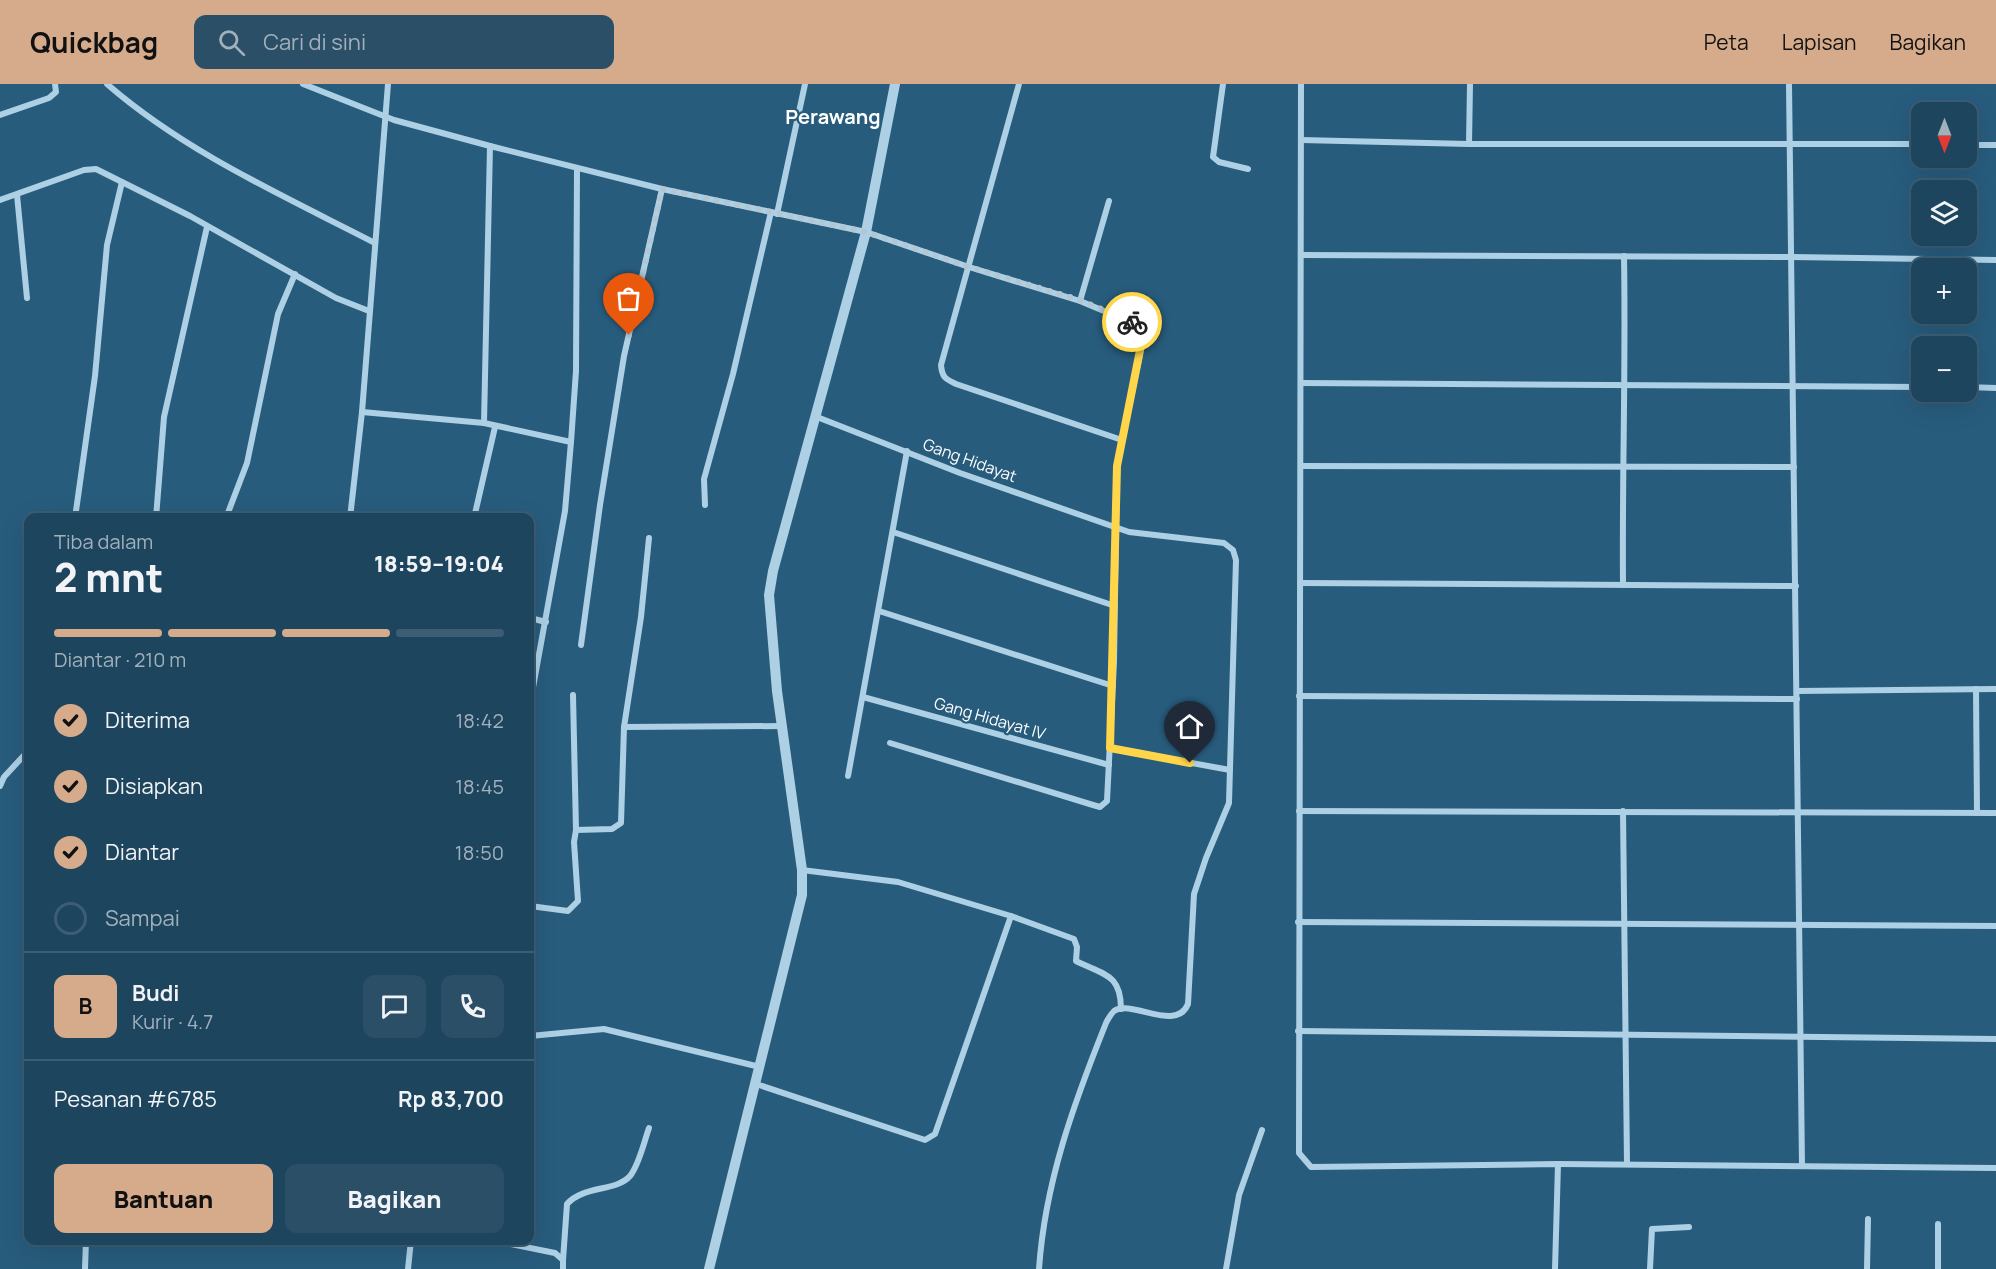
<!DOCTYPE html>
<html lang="id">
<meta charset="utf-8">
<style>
:root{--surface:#1e455e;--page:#2b4f67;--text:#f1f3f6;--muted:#a1b1bc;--line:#3c5d73;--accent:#d6ab8b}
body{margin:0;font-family:Manrope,sans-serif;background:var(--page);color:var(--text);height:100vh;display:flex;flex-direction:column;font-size:22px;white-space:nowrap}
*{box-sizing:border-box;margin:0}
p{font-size:20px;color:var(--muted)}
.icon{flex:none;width:33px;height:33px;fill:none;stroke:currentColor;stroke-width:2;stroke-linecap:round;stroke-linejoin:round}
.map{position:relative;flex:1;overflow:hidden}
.panel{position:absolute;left:24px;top:429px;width:510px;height:732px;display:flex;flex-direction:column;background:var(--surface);border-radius:12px;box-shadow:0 6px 24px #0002,0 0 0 2px var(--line)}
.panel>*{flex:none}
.needle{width:39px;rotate:180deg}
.fabs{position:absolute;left:1911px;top:18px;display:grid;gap:12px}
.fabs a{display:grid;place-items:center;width:66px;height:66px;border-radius:12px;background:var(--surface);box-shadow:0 6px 24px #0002,0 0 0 2px var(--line);font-size:30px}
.pin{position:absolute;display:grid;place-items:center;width:51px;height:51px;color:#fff;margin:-62px -26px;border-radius:50% 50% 50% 0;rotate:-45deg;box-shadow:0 0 6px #0007}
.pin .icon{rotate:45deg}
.courier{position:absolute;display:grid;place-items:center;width:60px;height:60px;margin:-30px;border:4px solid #ffd54a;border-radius:50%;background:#fff;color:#222;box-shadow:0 2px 8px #0007}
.summary em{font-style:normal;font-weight:800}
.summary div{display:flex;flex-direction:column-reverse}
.summary{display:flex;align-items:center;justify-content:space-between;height:102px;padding:0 30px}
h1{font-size:39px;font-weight:800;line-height:45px}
.bar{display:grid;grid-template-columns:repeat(4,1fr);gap:9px 6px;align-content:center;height:72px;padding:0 30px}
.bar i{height:8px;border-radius:4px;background:var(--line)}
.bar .current{background:var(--accent)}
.bar p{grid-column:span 4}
.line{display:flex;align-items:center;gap:15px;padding:0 30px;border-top:2px solid var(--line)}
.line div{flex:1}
.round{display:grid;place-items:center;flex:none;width:63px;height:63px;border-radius:12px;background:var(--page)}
ol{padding:0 30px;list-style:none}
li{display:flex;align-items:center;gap:18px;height:66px}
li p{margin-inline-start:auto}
li .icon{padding:6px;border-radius:50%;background:var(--accent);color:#111;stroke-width:4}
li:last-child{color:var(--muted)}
li i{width:33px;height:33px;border:3px solid var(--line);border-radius:50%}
.cta{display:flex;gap:12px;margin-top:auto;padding:12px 30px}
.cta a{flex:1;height:69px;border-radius:12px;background:var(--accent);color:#111;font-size:24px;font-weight:800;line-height:69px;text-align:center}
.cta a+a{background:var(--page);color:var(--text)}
header{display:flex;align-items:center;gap:36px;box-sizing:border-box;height:84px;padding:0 30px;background:var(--accent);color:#111}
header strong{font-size:28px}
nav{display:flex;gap:33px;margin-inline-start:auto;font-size:21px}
.search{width:420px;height:54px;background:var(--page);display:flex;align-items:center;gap:15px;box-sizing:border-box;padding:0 21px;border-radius:12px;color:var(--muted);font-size:22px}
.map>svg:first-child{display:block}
</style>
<header>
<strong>Quickbag</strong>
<div class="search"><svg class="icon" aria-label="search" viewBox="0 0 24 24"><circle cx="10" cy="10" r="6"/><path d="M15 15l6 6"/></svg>Cari di sini</div>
<nav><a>Peta</a><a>Lapisan</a><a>Bagikan</a></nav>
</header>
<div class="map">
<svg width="1996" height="1185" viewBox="0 0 1996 1185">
<rect width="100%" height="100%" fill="#285c7d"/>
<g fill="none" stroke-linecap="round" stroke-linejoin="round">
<g stroke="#add0e5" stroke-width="6">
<path d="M 107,0 C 185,68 284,112 375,159"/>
<path d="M 303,0 L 394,36 L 490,62 L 662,105 L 866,148 L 969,183 L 1080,217 L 1140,242 L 1143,256 L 1117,382 L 1114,578 L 1107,717 L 1100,723 L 1093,721 L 890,659"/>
<path d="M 1019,0 L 941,281 C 942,293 945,295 956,300 L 1122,356"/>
<path d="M 1223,0 L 1213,73 L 1219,78 L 1248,85"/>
<path d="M 1301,0 L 1299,1069 L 1311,1083 L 1558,1080 L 1555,1185"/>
<path d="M 1789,0 L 1802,1082"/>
<path d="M 0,31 L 49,14 L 56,8 L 55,0"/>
<path d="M 1301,56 L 1469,60 L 1922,60"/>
<path d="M 1469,60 L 1470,0"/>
<path d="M 1966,61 L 1996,61"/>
<path d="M 17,111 L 27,214"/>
<path d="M 0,116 L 84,86 L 96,85 L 190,132 L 336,214 L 369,227"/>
<path d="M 777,130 L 805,0"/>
<path d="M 1301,171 L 1791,173 L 1996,176"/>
<path d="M 1080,217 L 1109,117"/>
<path d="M 1301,299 L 1922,303"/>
<path d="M 1966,303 L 1996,304"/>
<path d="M 362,328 L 484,339 L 571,358"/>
<path d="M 817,333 L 960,389 L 1129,448 L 1224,459 L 1233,466 L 1236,476 L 1229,719 L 1206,774 L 1194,810 L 1188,920 C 1176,949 1132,915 1114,927 C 1111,930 1108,935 1106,939 C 1074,1019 1045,1098 1039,1185"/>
<path d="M 484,339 L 490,62"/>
<path d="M 1301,382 L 1794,383"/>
<path d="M 705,421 L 704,395 L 733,290 L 771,128"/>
<path d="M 75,434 L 95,292 L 107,161 L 122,98"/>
<path d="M 156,434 L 164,333 L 207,143"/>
<path d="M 226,434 L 247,379 L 278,230 L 295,190"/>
<path d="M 350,434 L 362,328 L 388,0"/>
<path d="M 474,434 L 495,343"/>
<path d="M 893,448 L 1115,522"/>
<path d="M 1300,499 L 1796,502"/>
<path d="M 1623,501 C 1622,391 1626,282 1624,172"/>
<path d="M 879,527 L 1113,602"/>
<path d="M 530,534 L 546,538"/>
<path d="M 581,561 L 600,421 L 624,272 L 662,105"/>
<path d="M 1976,605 L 1977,729"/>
<path d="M 1797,607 L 1996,605"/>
<path d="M 573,611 L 576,746"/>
<path d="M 1299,612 L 1797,615"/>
<path d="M 863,613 L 1109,681"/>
<path d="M 530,620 L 565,427 L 571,358 L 576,287 L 577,85"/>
<path d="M 624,643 L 641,533 L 649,454"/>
<path d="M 1110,664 L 1230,686"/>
<path d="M 848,692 L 907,367"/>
<path d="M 0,702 L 4,693 L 28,667"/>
<path d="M 1299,727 L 1996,729"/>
<path d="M 1623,727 L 1627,1080"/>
<path d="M 530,822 L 568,827 L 578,817 L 574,758 L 576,746 L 612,745 L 621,739 L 624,643 L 782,642"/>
<path d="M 1011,832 L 1074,855 L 1077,863 L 1076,877 C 1104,891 1121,890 1121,925"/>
<path d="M 1298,838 L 1996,842"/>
<path d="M 1298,947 L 1996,955"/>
<path d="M 530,952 L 604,945 L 760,983"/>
<path d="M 756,1000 L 925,1056 L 935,1050 L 1011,832 L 898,798 L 802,786"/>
<path d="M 1558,1080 L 1996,1084"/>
<path d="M 1938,1140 L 1938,1185"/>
<path d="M 491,1156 L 555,1169 L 563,1176 L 563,1185"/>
<path d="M 563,1176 L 567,1120 C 584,1101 616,1108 630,1092 C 639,1081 644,1058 649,1044"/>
<path d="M 85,1185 L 86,1156"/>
<path d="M 408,1185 L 411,1156"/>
<path d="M 1226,1185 L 1239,1111 L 1262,1046"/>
<path d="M 1650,1185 L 1652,1145 L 1689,1143"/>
<path d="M 1867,1185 L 1868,1135"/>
</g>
<path stroke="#add0e5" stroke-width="10" d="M 709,1185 L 802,811 L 802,786 L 777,607 L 769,511 L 773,487 L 866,148 L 895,0"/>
</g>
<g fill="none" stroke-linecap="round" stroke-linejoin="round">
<path stroke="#b4c6d2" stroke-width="6" stroke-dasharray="0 10.8" d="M 629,251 L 662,105 L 866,148 L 969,183 L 1080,216 L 1132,238"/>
<path stroke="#ffd54a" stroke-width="8" d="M 1132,238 L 1140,242 L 1143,251 L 1117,382 L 1110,664 L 1190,679"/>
</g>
<g text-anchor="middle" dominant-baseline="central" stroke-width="4.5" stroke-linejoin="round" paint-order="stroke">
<g font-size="16" fill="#fff" stroke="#285c7d">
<text transform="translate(970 376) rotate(20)">Gang Hidayat</text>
<text transform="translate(990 634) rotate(16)">Gang Hidayat IV</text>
</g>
<g font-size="20" font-weight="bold" fill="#fff" stroke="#285c7d">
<text x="833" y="32">Perawang</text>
</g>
</g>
</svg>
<div class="fabs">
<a><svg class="needle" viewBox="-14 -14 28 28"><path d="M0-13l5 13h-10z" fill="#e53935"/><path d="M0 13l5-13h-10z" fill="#a1b1bc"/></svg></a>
<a><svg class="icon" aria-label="layers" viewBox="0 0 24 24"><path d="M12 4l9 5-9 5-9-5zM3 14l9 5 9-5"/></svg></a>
<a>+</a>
<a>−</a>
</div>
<div class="pin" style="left:629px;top:251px;background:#ea580c"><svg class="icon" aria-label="bag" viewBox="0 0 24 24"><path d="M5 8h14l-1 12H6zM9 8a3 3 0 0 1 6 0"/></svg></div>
<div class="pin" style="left:1190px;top:679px;background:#1f2937"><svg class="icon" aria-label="home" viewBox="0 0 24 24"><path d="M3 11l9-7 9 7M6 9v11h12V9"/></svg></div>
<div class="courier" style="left:1132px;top:238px"><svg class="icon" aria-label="bike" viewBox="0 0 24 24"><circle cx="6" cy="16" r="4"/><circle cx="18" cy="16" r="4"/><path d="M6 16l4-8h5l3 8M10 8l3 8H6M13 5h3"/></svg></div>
<section class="panel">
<div class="summary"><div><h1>2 mnt</h1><p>Tiba dalam</p></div><em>18:59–19:04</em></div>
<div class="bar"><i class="current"></i><i class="current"></i><i class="current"></i><i></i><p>Diantar · 210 m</p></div>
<ol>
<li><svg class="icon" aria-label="check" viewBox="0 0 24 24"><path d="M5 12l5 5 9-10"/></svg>Diterima<p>18:42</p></li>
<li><svg class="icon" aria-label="check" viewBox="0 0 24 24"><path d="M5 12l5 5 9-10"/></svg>Disiapkan<p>18:45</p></li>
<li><svg class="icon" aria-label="check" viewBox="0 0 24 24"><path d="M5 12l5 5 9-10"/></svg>Diantar<p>18:50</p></li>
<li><i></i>Sampai</li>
</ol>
<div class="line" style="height:108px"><b class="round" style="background:var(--accent);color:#111">B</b><div><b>Budi</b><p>Kurir · 4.7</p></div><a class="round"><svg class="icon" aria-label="chat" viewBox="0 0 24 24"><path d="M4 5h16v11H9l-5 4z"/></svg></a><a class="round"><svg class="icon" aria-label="phone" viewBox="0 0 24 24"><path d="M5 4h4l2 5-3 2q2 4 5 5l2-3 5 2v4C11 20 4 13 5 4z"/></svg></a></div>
<div class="line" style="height:78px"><div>Pesanan #6785</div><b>Rp 83,700</b></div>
<div class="cta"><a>Bantuan</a><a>Bagikan</a></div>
</section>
</div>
